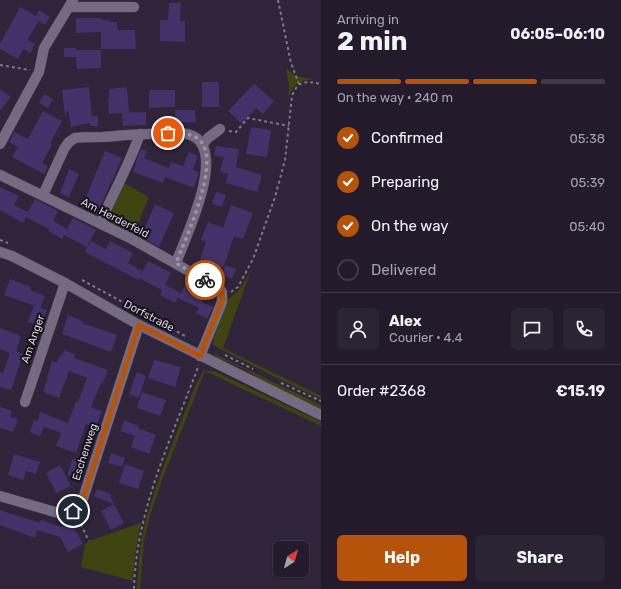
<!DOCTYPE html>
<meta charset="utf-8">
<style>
:root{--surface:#231b2b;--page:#2b2433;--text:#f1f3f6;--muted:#a3a1a9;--line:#403947;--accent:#b45309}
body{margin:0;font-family:Rubik,sans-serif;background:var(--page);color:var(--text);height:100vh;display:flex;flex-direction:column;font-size:15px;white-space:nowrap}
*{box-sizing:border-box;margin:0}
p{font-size:13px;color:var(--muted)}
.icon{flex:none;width:22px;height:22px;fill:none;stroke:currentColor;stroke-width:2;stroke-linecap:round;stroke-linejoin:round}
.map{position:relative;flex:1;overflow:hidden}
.side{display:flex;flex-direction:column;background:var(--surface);width:300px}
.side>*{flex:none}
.needle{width:26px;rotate:37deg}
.tools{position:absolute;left:273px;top:541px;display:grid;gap:8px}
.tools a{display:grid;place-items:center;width:36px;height:36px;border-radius:6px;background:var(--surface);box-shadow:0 1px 3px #0004,0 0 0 1px var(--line);font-size:20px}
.pin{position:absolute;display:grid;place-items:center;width:34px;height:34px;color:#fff;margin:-17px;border:2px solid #fff;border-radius:50%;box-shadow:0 1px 4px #0007}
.courier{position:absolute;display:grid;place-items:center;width:40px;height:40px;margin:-20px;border:3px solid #b45309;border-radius:50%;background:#fff;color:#222;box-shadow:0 1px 5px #0007}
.summary em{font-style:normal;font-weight:700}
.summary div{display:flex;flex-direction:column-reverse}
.summary{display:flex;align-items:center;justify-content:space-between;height:68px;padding:0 16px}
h1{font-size:26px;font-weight:700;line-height:30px}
.bar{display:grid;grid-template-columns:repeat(4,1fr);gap:6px 4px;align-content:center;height:48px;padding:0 16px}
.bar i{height:5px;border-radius:3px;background:var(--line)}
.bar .current{background:var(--accent)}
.bar p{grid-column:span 4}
.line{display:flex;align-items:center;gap:10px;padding:0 16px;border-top:1px solid var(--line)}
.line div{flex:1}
.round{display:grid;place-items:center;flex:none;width:42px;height:42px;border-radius:6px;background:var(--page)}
ol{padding:0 16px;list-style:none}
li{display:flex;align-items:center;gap:12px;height:44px}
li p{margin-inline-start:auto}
li .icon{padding:4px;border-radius:50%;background:var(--accent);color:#fff;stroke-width:4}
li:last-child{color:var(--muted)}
li i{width:22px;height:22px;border:2px solid var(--line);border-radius:50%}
.primary-button{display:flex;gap:8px;margin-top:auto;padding:8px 16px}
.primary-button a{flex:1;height:46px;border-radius:6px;background:var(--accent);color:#fff;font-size:16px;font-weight:700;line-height:46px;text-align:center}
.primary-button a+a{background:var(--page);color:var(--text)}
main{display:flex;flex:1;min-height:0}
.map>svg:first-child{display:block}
</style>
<main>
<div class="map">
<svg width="321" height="589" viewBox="0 0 321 589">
<rect width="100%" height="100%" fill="#2f2439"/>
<g fill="#3f430f">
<path d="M 286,69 L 295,75 L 314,80 C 300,79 292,84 289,98 L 289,86 Z"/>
<path d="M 122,182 L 149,197 L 133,236 L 106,221 L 105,214 Z"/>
<path d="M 250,273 L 223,348 L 321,396 L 321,399 L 273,376 L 213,345 L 213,342 L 225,302 L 238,291 Z"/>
<path d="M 213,353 L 321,405 L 321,410 L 271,386 L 244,369 L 216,357 Z"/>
<path d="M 204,370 L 216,372 L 321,422 L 321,426 L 205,371 L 162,480 L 150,516 L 144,541 L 140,589 L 137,589 C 138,569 139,548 144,528 C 156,479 178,431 196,384 Z"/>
<path d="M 141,523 L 135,555 L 133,581 L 81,567 L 85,544 L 92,540 Z"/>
</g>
<g fill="#433169">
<path d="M 169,3 L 181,3 L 180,21 L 185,21 L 185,42 L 160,41 L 160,20 L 168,20 Z"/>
<path d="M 20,7 L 36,16 L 39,10 L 50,17 L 45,25 L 39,21 L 27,40 L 35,44 L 30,53 L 23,49 L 18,59 L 0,49 L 0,44 Z"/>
<path d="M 76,18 L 102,18 L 102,20 L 109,20 L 109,22 L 117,22 L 117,30 L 135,30 L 136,49 L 101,49 L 101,32 L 76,33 Z"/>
<path d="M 64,48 L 76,48 L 76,50 L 101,50 L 101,68 L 77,69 L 76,57 L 64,57 Z"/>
<rect x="202" y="82" width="17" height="25"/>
<path d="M 254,84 L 274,101 L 263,114 L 256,108 L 242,124 L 228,111 Z"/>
<path d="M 89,87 L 92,116 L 98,116 L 98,126 L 90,126 L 90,123 L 71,127 L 68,110 L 65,116 L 62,90 Z"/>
<path d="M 127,87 L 129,113 L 109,114 L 108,98 L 109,98 L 109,89 Z"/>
<path d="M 0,89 L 11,97 L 0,111 Z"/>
<path d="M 149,90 L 175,90 L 175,107 L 149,108 Z"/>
<path d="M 44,94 L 53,99 L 48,108 L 39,103 Z"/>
<path d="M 175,110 L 195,110 L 196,122 L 176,123 Z"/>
<path d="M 43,111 L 62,121 L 50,143 L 52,145 L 42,163 L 48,166 L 44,174 L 12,157 L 18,147 L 9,142 L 14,132 L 28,139 Z"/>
<path d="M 146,112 L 146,125 L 123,126 L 122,113 Z"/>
<path d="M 251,127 L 271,130 L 267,157 L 246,154 Z"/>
<path d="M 216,146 L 239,149 L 236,167 L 262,175 L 257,192 L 226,183 L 228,174 L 220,172 L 224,157 L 214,156 Z"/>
<path d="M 141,149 L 147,151 L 144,158 L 169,168 L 171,162 L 183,166 L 189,152 L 198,156 L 193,170 L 199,172 L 194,188 L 165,177 L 163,183 L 133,172 L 136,165 L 135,164 Z"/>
<path d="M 105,151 L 122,158 L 97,214 L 82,207 Z"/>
<path d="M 69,169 L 79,174 L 69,197 L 60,193 Z"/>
<path d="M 0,187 L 19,196 L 14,205 L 28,212 L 35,199 L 58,211 L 53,221 L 67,229 L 73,218 L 96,230 L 87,246 L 91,241 L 106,249 L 110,241 L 133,253 L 128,263 L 142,271 L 140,276 L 148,261 L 171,273 L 165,285 L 181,293 L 187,281 L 207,292 L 202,302 L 213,307 L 207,319 L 196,313 L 199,308 L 178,298 L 175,303 L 160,295 L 162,290 L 139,278 L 138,280 L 85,252 L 87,247 L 64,235 L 62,239 L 48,231 L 49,229 L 26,217 L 23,223 L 0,210 Z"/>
<path d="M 216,192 L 226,195 L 222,207 L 212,204 Z"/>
<path d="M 155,204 L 174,213 L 159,247 L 141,237 Z"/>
<path d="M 231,205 L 253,213 L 243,239 L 234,236 L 223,268 L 200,260 L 206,242 L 201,240 L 208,222 L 223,228 Z"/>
<path d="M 225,265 L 236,269 L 232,279 L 222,275 Z"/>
<path d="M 10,279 L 31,287 L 30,290 L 45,296 L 40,308 L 47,310 L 41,326 L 28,322 L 34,305 L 35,306 L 4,295 Z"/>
<path d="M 68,315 L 83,321 L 82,323 L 117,335 L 111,352 L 62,334 Z"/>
<path d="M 0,328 L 21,336 L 16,351 L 23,354 L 11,390 L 0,387 L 0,372 L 3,373 L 10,353 L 0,349 Z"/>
<path d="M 64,350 L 75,354 L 74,358 L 108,370 L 103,383 L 101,383 L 91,407 L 102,411 L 96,428 L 86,424 L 76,453 L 56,446 L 61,433 L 44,427 L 40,436 L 30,432 L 34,420 L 38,421 L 40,412 L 68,423 L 76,401 L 78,402 L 87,378 L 69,371 L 59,398 L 43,392 L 48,377 L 47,377 L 52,361 L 57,363 L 60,355 L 62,356 Z"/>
<path d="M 154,360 L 181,367 L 175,387 L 148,378 Z"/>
<path d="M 137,372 L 146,376 L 139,398 L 129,394 Z"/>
<path d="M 142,392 L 166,400 L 160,416 L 137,408 Z"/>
<path d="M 0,407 L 12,411 L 10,417 L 18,419 L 13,432 L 0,428 Z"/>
<path d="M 124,420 L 139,426 L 138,428 L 156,435 L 149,454 L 131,447 L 135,436 L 120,431 Z"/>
<path d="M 86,453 L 77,478 L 67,475 L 72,460 Z"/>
<path d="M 111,453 L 125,458 L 122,467 L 108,463 Z"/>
<path d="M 14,454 L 40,462 L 36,474 L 26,471 L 23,480 L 8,475 Z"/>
<path d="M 125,464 L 144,471 L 138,489 L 119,483 Z"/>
<path d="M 60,465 L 71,486 L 56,493 L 46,473 Z"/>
<path d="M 97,489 L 111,494 L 110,496 L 114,504 L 94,496 Z"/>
<path d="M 114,504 L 124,523 L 111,530 L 101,511 Z"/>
<path d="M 0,510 L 40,523 L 41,520 L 61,527 L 71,522 L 83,544 L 68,552 L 60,537 L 37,530 L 35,538 L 0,525 Z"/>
</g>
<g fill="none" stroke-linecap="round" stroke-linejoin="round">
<g stroke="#494052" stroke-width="11">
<g id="minor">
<path d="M 69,7 L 134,7"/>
<path d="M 0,144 L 39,72 L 44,48 L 73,0"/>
<path d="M 203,144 L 208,138 L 220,129"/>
<path d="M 0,175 L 130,238 L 219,288 L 222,292 L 222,302 L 200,356"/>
<path d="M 43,195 L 64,149 L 69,142 L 75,138 C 84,137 94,137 103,137 C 118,136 133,134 148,134 C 162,133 181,130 193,136 C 227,153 185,238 176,263"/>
<path d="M 100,223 C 113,194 129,165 140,134"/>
<path d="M 0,252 L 12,256 L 65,283 L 139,325 L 321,415"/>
<path d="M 25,402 L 65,283"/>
<path d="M 0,496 L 65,515 L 73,511 L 81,505 L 139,325"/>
</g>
</g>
<g stroke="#7f7688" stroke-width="2" stroke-dasharray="3 3" stroke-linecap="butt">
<path d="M 278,0 L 291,63 L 299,84"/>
<path d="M 0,65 L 30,70"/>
<path d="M 229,131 L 236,132 L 248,118 L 289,126"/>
<path d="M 0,240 L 8,243"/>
<path d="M 82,280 L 187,337"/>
<path d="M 231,292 L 238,287 L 253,259 L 275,197 L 285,160 L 292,96 C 298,80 306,81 321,84"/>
<path d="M 225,355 L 253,369"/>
<path d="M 281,383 L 321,401"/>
<path d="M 78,519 L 89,541"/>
<path d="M 134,589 C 136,512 170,441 197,370 L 198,365"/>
</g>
<use href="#minor" stroke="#766a82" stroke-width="10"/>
</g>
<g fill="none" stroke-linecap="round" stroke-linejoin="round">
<path stroke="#9d94a5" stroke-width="4" stroke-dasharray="0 7.2" d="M 168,133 C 179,133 194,132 202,143 C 219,167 186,237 176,263 L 205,280"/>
<path stroke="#b45309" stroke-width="5" d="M 73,511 L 81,505 L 139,325 L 200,356 L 223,298 C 222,288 213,284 205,280"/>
</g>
<g text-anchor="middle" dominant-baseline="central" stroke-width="4" stroke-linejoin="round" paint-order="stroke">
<g font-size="11" fill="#d8d1df" stroke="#151019">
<text transform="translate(115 218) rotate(27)">Am Herderfeld</text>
<text transform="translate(149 316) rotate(28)">Dorfstraße</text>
<text transform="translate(33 339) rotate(-71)">Am Anger</text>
<text transform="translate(85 452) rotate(-72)">Eschenweg</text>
</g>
</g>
</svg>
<div class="tools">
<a><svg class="needle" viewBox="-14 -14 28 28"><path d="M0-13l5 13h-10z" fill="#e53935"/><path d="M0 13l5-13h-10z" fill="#a3a1a9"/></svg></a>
</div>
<div class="pin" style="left:168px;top:133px;background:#ea580c"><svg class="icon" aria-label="bag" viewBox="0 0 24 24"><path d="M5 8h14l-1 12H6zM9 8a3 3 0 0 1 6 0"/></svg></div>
<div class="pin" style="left:73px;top:511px;background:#1f2937"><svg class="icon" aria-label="home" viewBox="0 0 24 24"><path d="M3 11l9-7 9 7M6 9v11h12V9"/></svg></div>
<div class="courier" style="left:205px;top:280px"><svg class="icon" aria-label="bike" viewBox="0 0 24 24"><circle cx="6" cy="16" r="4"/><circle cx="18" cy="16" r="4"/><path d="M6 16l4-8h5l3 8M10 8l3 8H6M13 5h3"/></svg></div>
</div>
<section class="side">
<div class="summary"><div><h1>2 min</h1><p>Arriving in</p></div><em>06:05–06:10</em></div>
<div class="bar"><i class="current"></i><i class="current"></i><i class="current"></i><i></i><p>On the way · 240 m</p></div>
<ol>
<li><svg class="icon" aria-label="check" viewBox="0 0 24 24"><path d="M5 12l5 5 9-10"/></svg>Confirmed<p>05:38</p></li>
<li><svg class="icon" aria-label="check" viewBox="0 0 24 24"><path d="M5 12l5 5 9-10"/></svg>Preparing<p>05:39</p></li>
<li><svg class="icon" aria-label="check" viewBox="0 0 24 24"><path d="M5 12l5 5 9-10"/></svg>On the way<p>05:40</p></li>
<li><i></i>Delivered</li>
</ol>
<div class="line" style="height:72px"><a class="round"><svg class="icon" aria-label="person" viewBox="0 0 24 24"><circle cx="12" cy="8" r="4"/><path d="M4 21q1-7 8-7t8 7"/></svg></a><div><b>Alex</b><p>Courier · 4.4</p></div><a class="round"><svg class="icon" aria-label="chat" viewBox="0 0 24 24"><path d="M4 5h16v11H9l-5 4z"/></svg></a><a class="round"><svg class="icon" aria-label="phone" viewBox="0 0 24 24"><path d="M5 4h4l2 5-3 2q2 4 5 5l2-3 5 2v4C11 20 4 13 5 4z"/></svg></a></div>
<div class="line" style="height:52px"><div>Order #2368</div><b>€15.19</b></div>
<div class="primary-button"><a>Help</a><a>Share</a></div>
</section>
</main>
